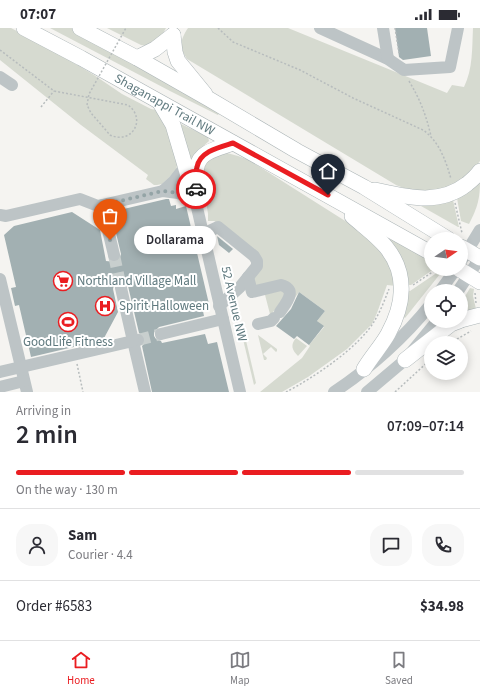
<!DOCTYPE html>
<meta charset="utf-8">
<style>
:root{--surface:#fff;--page:#f7f7f7;--text:#2b2b33;--muted:#7c7c81;--line:#e1e1e2;--accent:#ea1d21}
body{margin:0;font-family:"Source Sans 3",sans-serif;background:var(--page);color:var(--text);height:100vh;display:flex;flex-direction:column;font-size:15px;white-space:nowrap}
*{box-sizing:border-box;margin:0}
p{font-size:13px;color:var(--muted)}
.icon{flex:none;width:22px;height:22px;fill:none;stroke:currentColor;stroke-width:2;stroke-linecap:round;stroke-linejoin:round}
.map{position:relative;height:364px;overflow:hidden}
.drawer{display:flex;flex-direction:column;background:var(--surface);flex:1}
.drawer>*{flex:none}
.needle{width:26px;rotate:77deg}
.fabs{position:absolute;left:424px;top:204px;display:grid;gap:8px}
.fabs a{display:grid;place-items:center;width:44px;height:44px;border-radius:50%;background:var(--surface);box-shadow:0 2px 10px #0003;font-size:20px}
.pin{position:absolute;display:grid;place-items:center;width:34px;height:34px;color:#fff;margin:-41px -17px;border-radius:50% 50% 50% 0;rotate:-45deg;box-shadow:0 0 4px #0007}
.pin .icon{rotate:45deg}
.courier{position:absolute;display:grid;place-items:center;width:40px;height:40px;margin:-20px;border:3px solid #ea1d21;border-radius:50%;background:#fff;color:#222;box-shadow:0 1px 5px #0007}
.bubble{position:absolute;height:28px;border-radius:14px;background:var(--surface);box-shadow:0 2px 10px #0003;font-size:13px;font-weight:600;line-height:28px;text-align:center}
.summary em{font-style:normal;font-weight:600}
.summary div{display:flex;flex-direction:column-reverse}
.summary{display:flex;align-items:center;justify-content:space-between;height:68px;padding:0 16px}
h1{font-size:26px;font-weight:600;line-height:30px}
.bar{display:grid;grid-template-columns:repeat(4,1fr);gap:6px 4px;align-content:center;height:48px;padding:0 16px}
.bar i{height:5px;border-radius:3px;background:var(--line)}
.bar .current{background:var(--accent)}
.bar p{grid-column:span 4}
.line{display:flex;align-items:center;gap:10px;padding:0 16px;border-top:1px solid var(--line)}
.line div{flex:1}
.round{display:grid;place-items:center;flex:none;width:42px;height:42px;border-radius:16px;background:var(--page)}
.status{display:flex;justify-content:space-between;align-items:center;height:28px;padding:0 20px;background:var(--surface);direction:ltr}
.status svg{height:11px;fill:currentColor}
.tabs{display:flex;justify-content:space-around;align-items:center;height:56px;border-top:1px solid var(--line);background:var(--surface);font-size:11px;color:var(--muted)}
.tabs a{display:grid;justify-items:center;gap:2px}
.tabs .current{color:var(--accent)}
.map>svg:first-child{display:block}
</style>
<div class="status"><b>07:07</b><svg viewBox="0 0 49 12"><path d="M0 12V9h3v3zM5 12V6h3v6zM10 12V3h3v9zM15 12V0h3v12zM26 1h20v11H26zM47 4h2v5h-2z"/></svg></div>
<div class="map">
<svg width="480" height="364" viewBox="0 0 480 364">
<rect width="100%" height="100%" fill="#f5f4f1"/>
<g fill="#d6dad0">
<path d="M 0,0 L 11,0 L 49,20 L 94,47 L 122,66 L 151,81 L 156,82 L 164,93 L 178,132 L 176,143 L 162,156 L 157,157 L 154,157 L 146,151 L 148,147 L 81,97 L 0,32 Z"/>
<path d="M 50,0 L 72,0 L 220,84 L 218,87 L 170,63 Z"/>
<path d="M 107,0 L 166,0 L 162,7 L 148,18 L 141,17 Z"/>
<path d="M 188,0 L 288,0 L 447,65 L 452,57 L 464,59 C 473,41 472,20 473,0 L 480,0 L 480,133 C 456,164 432,172 396,157 L 187,31 C 179,19 180,12 188,0 Z"/>
<path d="M 181,96 L 208,109 L 209,113 L 199,122 L 192,136 L 179,97 Z"/>
<path d="M 227,125 L 238,128 L 249,132 L 350,196 L 386,226 L 396,258 L 387,257 L 377,285 L 372,296 L 347,321 L 308,349 L 282,364 L 260,364 L 302,330 L 310,318 L 309,317 L 324,299 L 317,293 L 325,283 L 299,264 L 291,275 L 293,264 L 256,258 L 252,251 L 261,235 L 220,196 L 214,193 L 208,193 L 208,186 L 202,146 L 209,128 Z"/>
<path d="M 480,151 C 480,171 478,178 469,196 L 461,193 L 457,170 Z"/>
<path d="M 453,172 L 459,199 L 458,199 L 421,178 L 422,174 Z"/>
<path d="M 392,210 L 431,231 L 431,241 L 434,241 L 411,257 L 407,257 L 389,213 Z"/>
<path d="M 438,244 L 440,246 L 405,290 L 402,288 L 407,262 L 410,263 Z"/>
<path d="M 278,259 L 287,265 L 271,287 L 271,290 L 264,263 Z"/>
<path d="M 470,260 L 474,261 L 473,268 L 476,281 L 461,286 L 461,275 Z"/>
<path d="M 244,304 L 256,355 L 254,357 L 242,307 Z"/>
<path d="M 258,307 L 277,321 L 277,323 L 276,324 L 271,319 L 263,326 L 267,330 L 266,332 L 264,332 Z"/>
<path d="M 296,310 L 307,318 L 298,328 C 292,322 290,317 296,310 Z"/>
</g>
<g fill="#a2b0b2">
<path d="M 395,0 L 427,0 L 431,28 L 403,32 L 399,29 Z"/>
<path d="M 166,171 L 169,171 L 171,178 L 176,177 L 176,181 L 186,178 L 209,276 L 202,278 L 204,288 L 159,299 L 154,304 L 154,308 L 156,311 L 161,313 L 162,315 L 205,306 L 208,316 L 217,314 L 229,364 L 152,364 L 142,318 L 145,315 L 145,310 L 143,307 L 139,305 L 128,258 L 126,255 L 123,253 L 119,253 L 114,257 L 113,261 L 118,284 L 103,312 L 31,329 L 19,277 L 15,278 L 11,260 L 16,259 L 4,207 L 14,198 L 72,184 L 100,202 L 106,233 L 115,234 L 119,232 L 121,226 L 111,184 Z"/>
<path d="M 217,208 L 233,221 L 229,225 L 219,217 Z"/>
<path d="M 299,264 L 325,283 L 317,293 L 324,298 L 309,317 L 297,308 L 294,311 L 276,298 L 291,281 Z"/>
</g>
<g fill="none" stroke-linecap="round" stroke-linejoin="round">
<g stroke="#c8cfce" stroke-width="12" stroke-dasharray="12 6" stroke-linecap="butt">
<path d="M 114,227 L 121,260"/>
<path d="M 138,312 L 161,306"/>
</g>
<g stroke="#acb5b7" stroke-width="16">
<g id="major">
<path id="s1" d="M 24,0 L 81,30 L 431,225"/>
<path d="M 80,0 L 137,30 L 209,71 L 297,123 L 364,159 L 448,211"/>
<path d="M 173,7 L 175,24 L 178,33 L 205,66"/>
<path d="M 137,30 L 155,21 L 173,7"/>
<path d="M 160,75 L 173,97 L 195,171"/>
<path d="M 196,162 C 196,154 195,146 197,139 C 199,123 220,120 233,115"/>
<path d="M 375,162 C 407,169 439,178 467,156 C 472,152 476,149 480,143"/>
<path d="M 352,188 C 363,198 376,207 386,219 C 408,246 404,277 388,306 C 382,317 371,329 364,341"/>
<path d="M 461,219 L 480,230"/>
<path d="M 459,241 L 480,254"/>
<path d="M 461,292 L 480,287"/>
<path d="M 405,332 L 451,296 L 459,293"/>
</g>
</g>
<g stroke="#b7bcbd" stroke-width="1.5" stroke-dasharray="2 2" stroke-linecap="butt">
<path d="M 218,0 L 233,14 L 300,42 L 353,70 L 423,102 C 439,113 446,133 451,151"/>
<path d="M 395,0 L 399,25"/>
<path d="M 0,22 L 54,63 L 128,77 C 147,91 132,117 110,107 L 91,85 L 87,77"/>
<path d="M 409,53 C 420,71 426,87 431,108"/>
<path d="M 41,79 L 54,63"/>
<path d="M 455,175 L 462,205"/>
<path d="M 413,257 L 437,241"/>
<path d="M 475,265 L 476,275"/>
<path d="M 450,315 L 471,303"/>
<path d="M 77,336 L 83,364"/>
<path d="M 286,364 C 313,350 360,319 375,292 C 381,282 385,271 389,261"/>
<path d="M 395,364 L 431,331"/>
</g>
<g stroke="#bdc4c6" stroke-width="12">
<path d="M 320,0 L 388,31 L 404,42 L 450,39 L 458,0"/>
<path d="M 383,0 L 388,31"/>
<path d="M 0,49 L 12,57"/>
<path d="M 163,163 L 174,153 L 185,139"/>
<path d="M 102,177 L 114,227"/>
<path d="M 0,187 L 6,188 L 80,171 L 98,178 L 163,163 L 178,165 L 195,171 L 240,364"/>
<path d="M 203,206 L 218,199 L 254,228 L 257,233 L 257,238 L 240,259 L 219,278"/>
<path d="M 461,233 L 480,202"/>
<path d="M 248,249 L 252,264 L 281,257 C 298,262 286,275 280,284"/>
<path d="M 0,251 L 27,364"/>
<path d="M 440,263 L 456,241"/>
<path d="M 458,263 L 480,230"/>
<path d="M 258,296 L 271,293 L 274,290"/>
<path d="M 161,306 L 223,291"/>
<path d="M 138,312 L 133,313 L 145,364"/>
<path d="M 0,344 L 133,313 L 121,260"/>
<path d="M 0,359 L 24,353"/>
<path d="M 334,364 C 369,341 405,309 431,276"/>
<path d="M 367,364 L 405,332 L 437,293"/>
</g>
<use href="#major" stroke="#fff" stroke-width="15"/>
<path stroke="#b7bcbd" stroke-width="1.5" stroke-dasharray="2 2" stroke-linecap="butt" d="M 87,77 L 89,66 L 126,0"/>
</g>
<g fill="none" stroke-linecap="round" stroke-linejoin="round">
<path stroke="#94a4a6" stroke-width="4" stroke-dasharray="0 7.2" d="M 110,212 L 102,177 L 163,163 L 178,165 L 195,171 L 196,161"/>
<path stroke="#ea1d21" stroke-width="5" d="M 196,161 C 196,154 195,146 197,139 C 200,123 220,119 233,115 L 328,167"/>
</g>
<defs>
<g id="supermarket-ring" transform="scale(1)"><circle r="9.5" fill="#fff" stroke="#ea1d21" stroke-width="1.5"/><path d="M-6-5.5h2.5l.6 2H6L4.5 2H-2.5L-4.4-4H-6ZM-1.5 3.2a1.3 1.3 0 1 0 .1 0ZM3 3.2a1.3 1.3 0 1 0 .1 0Z" fill="#ea1d21"/></g>
<g id="hospital-ring" transform="scale(1)"><circle r="9.5" fill="#fff" stroke="#ea1d21" stroke-width="1.5"/><path d="M-5-5h3v3.5h4V-5h3V5h-3V1.5h-4V5h-3Z" fill="#ea1d21"/></g>
<g id="stadium-ring" transform="scale(1)"><circle r="9.5" fill="#fff" stroke="#ea1d21" stroke-width="1.5"/><path d="M0-5a6.5 5 0 1 0 0 10a6.5 5 0 1 0 0-10ZM-3.5-1.8h7v3.6h-7Z" fill="#ea1d21"/></g>
</defs>
<g fill-rule="evenodd">
<use href="#supermarket-ring" x="63" y="253"/>
<use href="#hospital-ring" x="105" y="278"/>
<use href="#stadium-ring" x="68" y="294"/>
</g>
<g text-anchor="middle" dominant-baseline="central" stroke-width="4" stroke-linejoin="round" paint-order="stroke">
<g font-size="13" fill="#5f797e" stroke="#fff">
<text stroke="none"><textPath href="#s1" startOffset="160">Shaganappi Trail NW</textPath></text>
<text transform="translate(234 276) rotate(77)">52 Avenue NW</text>
</g>
<g font-size="13" fill="#5f797e" stroke="#fff" text-anchor="start">
<text x="77" y="253">Northland Village Mall</text>
<text x="119" y="278">Spirit Halloween</text>
<text x="68" y="314" text-anchor="middle">GoodLife Fitness</text>
</g>
</g>
</svg>
<div class="fabs">
<a><svg class="needle" viewBox="-14 -14 28 28"><path d="M0-13l5 13h-10z" fill="#e53935"/><path d="M0 13l5-13h-10z" fill="#7c7c81"/></svg></a>
<a><svg class="icon" aria-label="locate" viewBox="0 0 24 24"><circle cx="12" cy="12" r="6"/><path d="M12 2v4M12 18v4M2 12h4M18 12h4"/></svg></a>
<a><svg class="icon" aria-label="layers" viewBox="0 0 24 24"><path d="M12 4l9 5-9 5-9-5zM3 14l9 5 9-5"/></svg></a>
</div>
<div class="pin" style="left:110px;top:212px;background:#ea580c"><svg class="icon" aria-label="bag" viewBox="0 0 24 24"><path d="M5 8h14l-1 12H6zM9 8a3 3 0 0 1 6 0"/></svg></div>
<div class="pin" style="left:328px;top:167px;background:#1f2937"><svg class="icon" aria-label="home" viewBox="0 0 24 24"><path d="M3 11l9-7 9 7M6 9v11h12V9"/></svg></div>
<div class="courier" style="left:196px;top:161px"><svg class="icon" aria-label="car" viewBox="0 0 24 24"><path d="M5 17H2v-5l4-1 3-4h7l3 4 3 1v5h-3M9 17h6M6 11h13"/><circle cx="7" cy="17" r="2"/><circle cx="17" cy="17" r="2"/></svg></div>
<div class="bubble" style="left:134px;top:198px;width:82px">Dollarama</div>
</div>
<section class="drawer">
<div class="summary"><div><h1>2 min</h1><p>Arriving in</p></div><em>07:09–07:14</em></div>
<div class="bar"><i class="current"></i><i class="current"></i><i class="current"></i><i></i><p>On the way · 130 m</p></div>
<div class="line" style="height:72px"><a class="round"><svg class="icon" aria-label="person" viewBox="0 0 24 24"><circle cx="12" cy="8" r="4"/><path d="M4 21q1-7 8-7t8 7"/></svg></a><div><b>Sam</b><p>Courier · 4.4</p></div><a class="round"><svg class="icon" aria-label="chat" viewBox="0 0 24 24"><path d="M4 5h16v11H9l-5 4z"/></svg></a><a class="round"><svg class="icon" aria-label="phone" viewBox="0 0 24 24"><path d="M5 4h4l2 5-3 2q2 4 5 5l2-3 5 2v4C11 20 4 13 5 4z"/></svg></a></div>
<div class="line" style="height:52px"><div>Order #6583</div><b>$34.98</b></div>
</section>
<nav class="tabs">
<a class="current"><svg class="icon" aria-label="home" viewBox="0 0 24 24"><path d="M3 11l9-7 9 7M6 9v11h12V9"/></svg>Home</a>
<a><svg class="icon" aria-label="map" viewBox="0 0 24 24"><path d="M3 6l6-2 6 2 6-2v14l-6 2-6-2-6 2zM9 4v14M15 6v14"/></svg>Map</a>
<a><svg class="icon" aria-label="saved" viewBox="0 0 24 24"><path d="M7 4h10v16l-5-4-5 4z"/></svg>Saved</a>
</nav>
